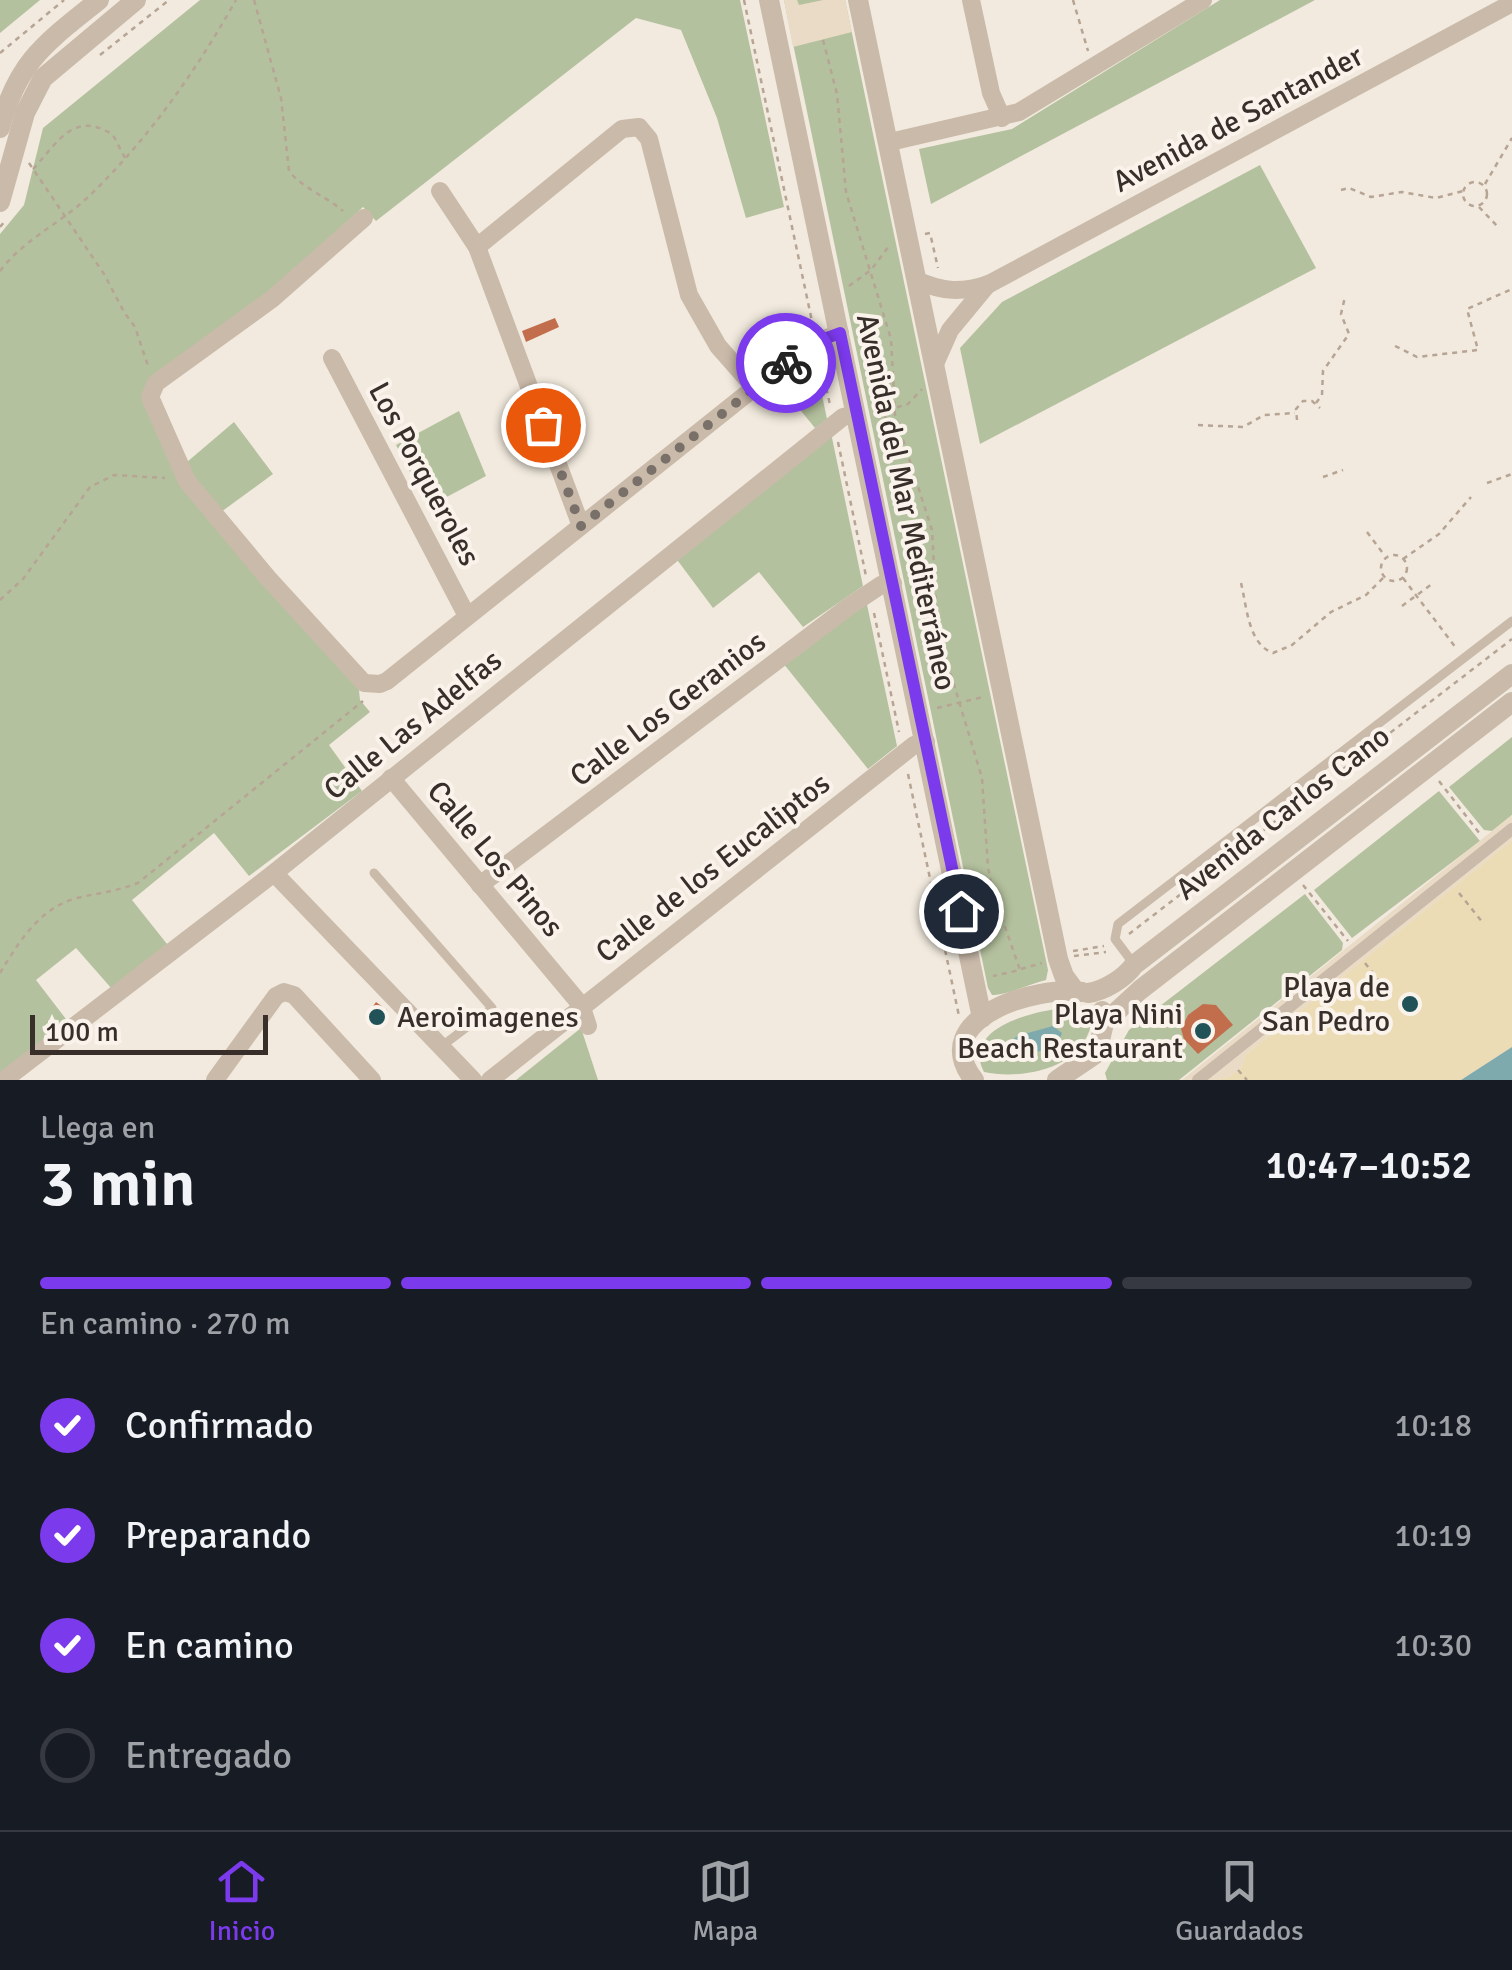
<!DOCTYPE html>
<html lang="es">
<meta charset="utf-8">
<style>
:root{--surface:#171b24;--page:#20242c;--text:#f1f3f6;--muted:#9ea1a6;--line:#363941;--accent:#7c3aed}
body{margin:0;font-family:Signika,sans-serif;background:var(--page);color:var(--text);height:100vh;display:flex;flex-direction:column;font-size:38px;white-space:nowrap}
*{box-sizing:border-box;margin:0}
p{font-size:32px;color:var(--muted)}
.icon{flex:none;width:55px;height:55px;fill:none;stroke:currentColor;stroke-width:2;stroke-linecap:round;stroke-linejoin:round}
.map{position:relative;height:1080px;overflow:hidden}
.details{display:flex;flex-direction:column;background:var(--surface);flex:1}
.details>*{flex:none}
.scale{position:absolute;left:30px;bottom:25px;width:238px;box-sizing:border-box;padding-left:10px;border:5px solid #382f2a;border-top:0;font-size:28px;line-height:35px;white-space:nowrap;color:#382f2a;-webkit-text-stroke:8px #faf3eb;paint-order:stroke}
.pin{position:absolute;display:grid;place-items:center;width:85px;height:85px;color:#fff;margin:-42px;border:5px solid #fff;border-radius:50%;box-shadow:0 2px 10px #0007}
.courier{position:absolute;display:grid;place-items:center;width:100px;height:100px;margin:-50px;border:8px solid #7c3aed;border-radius:50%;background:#fff;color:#222;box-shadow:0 2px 12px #0007}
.headline em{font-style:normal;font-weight:600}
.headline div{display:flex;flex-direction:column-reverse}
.headline{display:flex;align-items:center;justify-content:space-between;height:170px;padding:0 40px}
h1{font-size:65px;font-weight:600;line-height:75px}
.bar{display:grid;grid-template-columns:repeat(4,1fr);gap:15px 10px;align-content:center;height:120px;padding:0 40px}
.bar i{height:12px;border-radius:8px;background:var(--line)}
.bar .active{background:var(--accent)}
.bar p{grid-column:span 4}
ol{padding:0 40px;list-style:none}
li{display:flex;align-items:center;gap:30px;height:110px}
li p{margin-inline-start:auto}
li .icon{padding:10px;border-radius:50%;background:var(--accent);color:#fff;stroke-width:4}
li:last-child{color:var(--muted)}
li i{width:55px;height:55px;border:5px solid var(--line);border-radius:50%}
.dock{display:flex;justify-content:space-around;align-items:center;height:140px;border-top:2px solid var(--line);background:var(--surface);font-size:28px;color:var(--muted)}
.dock a{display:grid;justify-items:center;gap:5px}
.dock .active{color:var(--accent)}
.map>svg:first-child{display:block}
</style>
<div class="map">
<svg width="1512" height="1080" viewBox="0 0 1512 1080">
<rect width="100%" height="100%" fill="#f2eade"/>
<g fill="#b4c19e">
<path d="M 0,0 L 40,0 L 0,33 Z"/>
<path d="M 200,0 L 740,0 L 784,207 L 746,218 L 717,118 L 681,30 L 636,18 L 376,221 L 363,207 L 258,302 L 148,382 L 181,485 L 359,690 L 360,700 L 370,712 L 329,745 L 362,791 L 249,876 L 214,833 L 132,900 L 167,944 L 112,989 L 76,948 L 36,980 L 69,1023 L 0,1074 L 0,234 L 24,205 L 43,128 Z"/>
<path d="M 784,0 L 845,0 L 1048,970 L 1046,980 C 1029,984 1008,995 992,995 L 988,988 Z"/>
<path d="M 1220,0 L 1315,0 L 931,204 L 919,149 L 1012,129 Z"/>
<path d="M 1260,165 L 1316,268 L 980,444 L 960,348 L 1002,302 Z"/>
<path d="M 814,357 L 827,419 L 815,428 L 779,384 Z"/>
<path d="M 459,411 L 486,476 L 428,507 L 396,445 Z"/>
<path d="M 234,422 L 273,474 L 221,512 L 199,486 L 187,462 Z"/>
<path d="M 831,433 L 863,586 L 803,627 L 759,572 L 713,608 L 675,557 Z"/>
<path d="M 866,600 L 897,746 L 868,769 L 783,663 Z"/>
<path d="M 1512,737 L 1512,815 L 1492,831 L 1484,830 L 1449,787 Z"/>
<path d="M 1439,791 L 1480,841 L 1352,938 L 1314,890 Z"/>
<path d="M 1305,894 L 1343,943 L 1342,950 L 1179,1080 L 1107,1080 L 1105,1073 L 1129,1030 Z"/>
<path d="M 1064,1008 L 1082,1012 L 1091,1025 C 1081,1069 1022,1080 984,1072 C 961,1028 1034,1011 1064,1008 Z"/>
<path d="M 581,1028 L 598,1080 L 516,1080 Z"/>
</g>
<path fill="#ecdcb6" d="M 1512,840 L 1512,1047 L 1461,1080 L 1213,1080 L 1228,1077 L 1241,1068 L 1245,1055 Z"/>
<g fill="#e9dbc6">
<path d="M 784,0 L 797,0 L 799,5 L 823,0 L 845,0 L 852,32 L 793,47 Z"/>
<path d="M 1512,815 L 1512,840 L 1245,1055 L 1241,1068 L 1228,1077 L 1213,1080 L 1182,1080 Z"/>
</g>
<g fill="#7eaaae">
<path d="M 1053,1026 L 1062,1033 L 1058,1044 L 1029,1055 L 1008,1053 L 1008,1044 L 1017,1036 Z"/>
<path d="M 1512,1047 L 1512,1080 L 1461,1080 Z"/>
</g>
<g fill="#c26e4c">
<path d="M 555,318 L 559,327 L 526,342 L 522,331 Z"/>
<path d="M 376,1002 L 387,1010 L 388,1016 L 378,1029 L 365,1018 Z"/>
<path d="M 1203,1004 L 1216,1005 L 1233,1025 L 1198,1054 L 1184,1039 L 1181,1029 L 1188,1015 Z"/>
</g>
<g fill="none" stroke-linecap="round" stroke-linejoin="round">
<g stroke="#b6a494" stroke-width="2.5" stroke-dasharray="5 5" stroke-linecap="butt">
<path d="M 254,0 L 281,98 L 289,171 C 302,188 326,196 343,211"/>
<path d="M 744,0 L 813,326"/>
<path d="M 1073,0 L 1088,51"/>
<path d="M 823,40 L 837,94 L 846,192 L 891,339 L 895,415 L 932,530 L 936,602 L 946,658 L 982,778 L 988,868 L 994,895 L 1020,970 L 993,976"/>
<path d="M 0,53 L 64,0"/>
<path d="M 100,55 L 169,0"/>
<path d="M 29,163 L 104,274 L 124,312 L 135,327 L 148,366"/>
<path d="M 33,169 C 57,144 73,109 113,135 L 125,158"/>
<circle cx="1475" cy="194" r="12"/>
<path d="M 1485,184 L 1512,138"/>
<path d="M 1341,190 L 1349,188 L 1371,197 L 1402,192 L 1436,198 L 1463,191"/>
<path d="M 1479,207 L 1499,228"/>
<path d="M 0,227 L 6,220"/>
<path d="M 925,234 L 930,233 L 938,268"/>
<path d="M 0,271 C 24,239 60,224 88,197 C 147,141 196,71 236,0"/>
<path d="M 849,286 L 871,270 L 889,246"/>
<path d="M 1395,346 L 1417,357 L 1478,350 L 1467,309 L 1512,289"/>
<path d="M 820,359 L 830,405"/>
<path d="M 1316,403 L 1322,395 L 1323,371 L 1349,334 L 1341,314 L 1345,297"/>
<path d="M 1297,420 L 1296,409 L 1303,401 L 1312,401 L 1320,408"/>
<path d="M 1198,425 L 1243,427 L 1264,415 L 1295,413"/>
<path d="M 878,429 L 891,409 L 908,404 L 922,389"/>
<path d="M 838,442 L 866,576"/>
<path d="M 1323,477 L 1343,470"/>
<path d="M 1487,483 L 1512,474"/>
<path d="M 1367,532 L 1385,556"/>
<circle cx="1394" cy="568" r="13"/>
<path d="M 1403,559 L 1439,534 L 1471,497"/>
<path d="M 1403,578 L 1456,648"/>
<path d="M 1241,583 C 1247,607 1248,644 1273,653 L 1292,645 L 1331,612 L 1366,595 L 1384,577"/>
<path d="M 0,600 L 23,579 L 90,487 L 114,475 L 165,478"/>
<path d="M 1402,606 L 1432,584"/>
<path d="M 874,613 L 899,732"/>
<path d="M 937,708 L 983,697"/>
<path d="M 908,774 L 959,1016"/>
<path d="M 1439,781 L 1480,834"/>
<path d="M 1303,885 L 1348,941"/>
<path d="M 1459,893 L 1483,923"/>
<path d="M 1129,934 L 1512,639"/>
<path d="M 1073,951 L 1104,946"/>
<path d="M 1074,956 L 1106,952"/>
<path d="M 1365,963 L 1388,992"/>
<path d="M 1021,969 L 1042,963"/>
<path d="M 0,973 C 19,942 39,908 77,898 C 98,893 118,891 138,883 L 363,701"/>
<path d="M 1238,1070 L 1247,1080"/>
</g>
<g stroke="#cabaaa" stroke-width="9">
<path d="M 374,873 L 492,1008 L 442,1046"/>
<path d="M 1133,963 L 1115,939 L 1118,924 L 1512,621"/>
</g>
<path stroke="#cabaaa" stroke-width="12" d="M 1198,1080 L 1512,829"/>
<g stroke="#cabaaa" stroke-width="18">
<path d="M 971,0 L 991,93 L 1002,118"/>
<path d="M 890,142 L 1019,112 L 1203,0"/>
<path d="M 440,191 L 477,247 L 581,526"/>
<path d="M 364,218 L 272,299 L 156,383 L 150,397 L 187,481 L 268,578 L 364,683 L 380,684 L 387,681 L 784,364 L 817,342 L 840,333"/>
<path d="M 477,247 L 622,129 L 639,127 L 649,139 L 689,295 L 718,346 L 754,387"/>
<path d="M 916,280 C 943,292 961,293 989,284 L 1512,3"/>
<path d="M 332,358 L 467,616"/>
<path d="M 934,366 L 950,330 L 988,284"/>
<path d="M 391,778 L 581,1005 L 588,1026"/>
<path d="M 274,873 L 473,1080"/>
<path d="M 480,885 L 848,607 L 881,585 L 893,583"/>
<path d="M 4,1080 L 274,873 L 843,417 L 856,414"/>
<path d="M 215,1080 L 276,996 L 284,992 L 294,995 L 372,1080"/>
<path d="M 490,1080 L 914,745 L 926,742"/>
</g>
<g stroke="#cabaaa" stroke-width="20">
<path d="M 769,0 L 982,1018"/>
<path d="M 858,0 L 1058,959 L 1064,976 L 1075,991"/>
<path d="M 0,128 C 18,60 47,42 99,0"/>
<path d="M 0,202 L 25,113 L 43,78 L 136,0"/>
<path d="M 1088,993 C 1104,991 1125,978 1134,965 L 1512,674"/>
<path d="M 1104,1023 L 1140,990 L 1512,702"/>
<path d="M 974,1080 C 925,1018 1038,985 1082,992"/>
<path d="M 1057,1080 L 1097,1053 L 1104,1023 L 1102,1011"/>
</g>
</g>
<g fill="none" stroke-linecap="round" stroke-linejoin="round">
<path stroke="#797069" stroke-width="10" stroke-dasharray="0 18" d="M 543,425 L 581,526 L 786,363"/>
<path stroke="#7c3aed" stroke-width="12" d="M 786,363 L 816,342 L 840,333 L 961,911"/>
</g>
<g fill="#205258" stroke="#faf3eb" stroke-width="4">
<circle cx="1410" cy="1004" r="10"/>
<circle cx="377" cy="1017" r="10"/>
<circle cx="1203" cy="1031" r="10"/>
</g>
<g text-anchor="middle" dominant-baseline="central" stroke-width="8" stroke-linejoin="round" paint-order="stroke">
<g font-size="30" fill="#382f2a" stroke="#faf3eb">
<text transform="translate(1238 119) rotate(-28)">Avenida de Santander</text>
<text transform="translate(424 474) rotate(62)">Los Porqueroles</text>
<text transform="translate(906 502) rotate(78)">Avenida del Mar Mediterráneo</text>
<text transform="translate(668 709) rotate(-37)">Calle Los Geranios</text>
<text transform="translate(413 725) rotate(-39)">Calle Las Adelfas</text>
<text transform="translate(1283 813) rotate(-38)">Avenida Carlos Cano</text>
<text transform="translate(495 859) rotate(50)">Calle Los Pinos</text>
<text transform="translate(713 868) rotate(-38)">Calle de los Eucaliptos</text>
</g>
<g font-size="30" fill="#382f2a" stroke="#faf3eb" text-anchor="end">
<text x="1390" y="987">Playa de<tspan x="1390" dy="34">San Pedro</tspan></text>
<text x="1183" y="1014">Playa Nini<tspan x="1183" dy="34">Beach Restaurant</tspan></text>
<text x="397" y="1017" text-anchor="start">Aeroimagenes</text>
</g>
</g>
</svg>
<div class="scale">100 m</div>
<div class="pin" style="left:543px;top:425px;background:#ea580c"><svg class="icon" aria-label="bag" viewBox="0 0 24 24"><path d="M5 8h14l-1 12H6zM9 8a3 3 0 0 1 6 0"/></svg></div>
<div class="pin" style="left:961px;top:911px;background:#1f2937"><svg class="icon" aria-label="home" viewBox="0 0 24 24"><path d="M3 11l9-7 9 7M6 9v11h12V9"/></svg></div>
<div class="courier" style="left:786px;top:363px"><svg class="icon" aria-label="bike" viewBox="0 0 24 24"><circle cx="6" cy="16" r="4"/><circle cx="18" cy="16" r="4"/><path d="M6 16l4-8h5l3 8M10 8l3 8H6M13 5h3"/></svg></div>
</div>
<section class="details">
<div class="headline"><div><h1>3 min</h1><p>Llega en</p></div><em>10:47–10:52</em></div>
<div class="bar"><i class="active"></i><i class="active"></i><i class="active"></i><i></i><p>En camino · 270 m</p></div>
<ol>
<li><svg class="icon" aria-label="check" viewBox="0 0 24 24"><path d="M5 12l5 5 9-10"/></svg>Confirmado<p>10:18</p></li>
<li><svg class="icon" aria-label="check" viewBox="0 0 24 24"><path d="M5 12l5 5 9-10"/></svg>Preparando<p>10:19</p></li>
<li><svg class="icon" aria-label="check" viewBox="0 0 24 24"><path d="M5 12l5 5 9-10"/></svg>En camino<p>10:30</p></li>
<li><i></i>Entregado</li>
</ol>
</section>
<nav class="dock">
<a class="active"><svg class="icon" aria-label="home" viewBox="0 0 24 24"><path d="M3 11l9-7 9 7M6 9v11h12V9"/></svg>Inicio</a>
<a><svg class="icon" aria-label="map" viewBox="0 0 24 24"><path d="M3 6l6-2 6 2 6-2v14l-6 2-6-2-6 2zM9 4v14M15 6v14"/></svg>Mapa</a>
<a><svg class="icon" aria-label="saved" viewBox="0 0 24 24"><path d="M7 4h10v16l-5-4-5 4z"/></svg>Guardados</a>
</nav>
